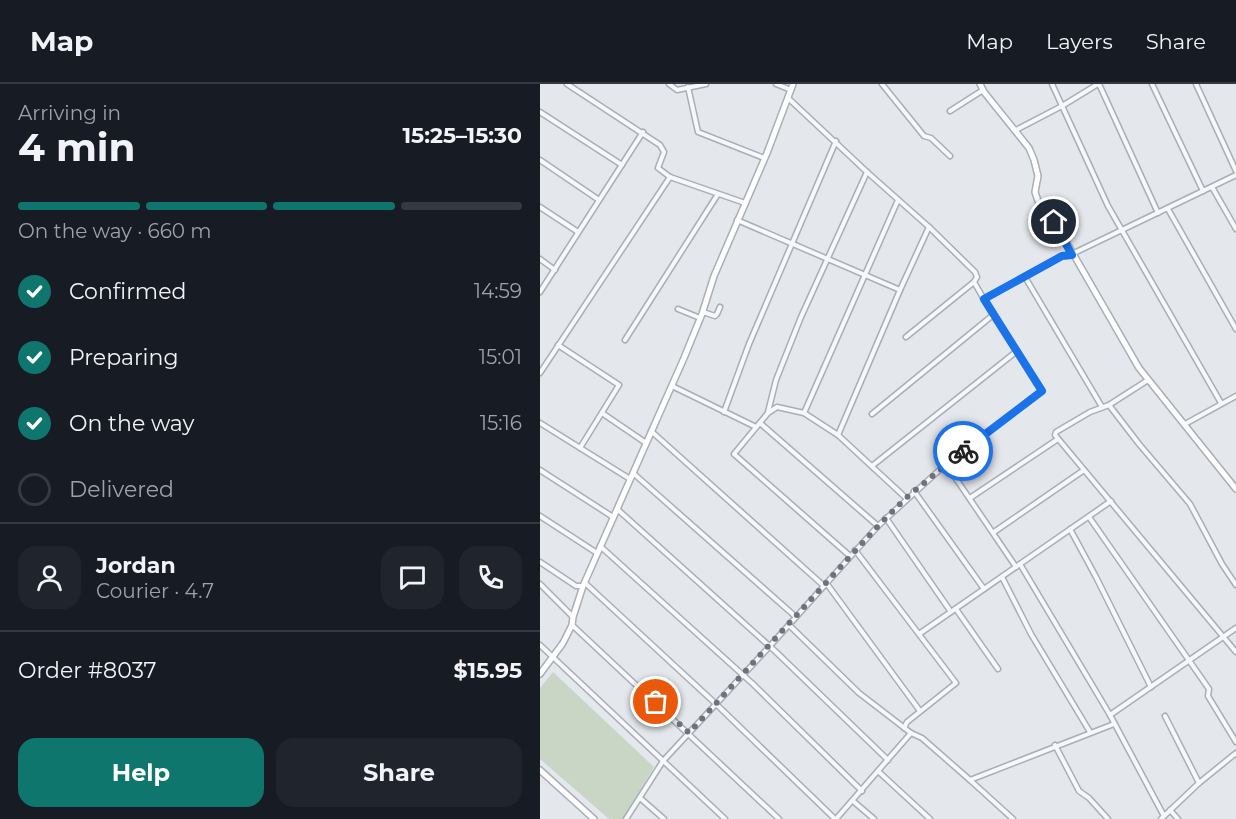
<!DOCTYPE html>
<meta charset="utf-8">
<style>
:root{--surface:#171b24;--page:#20242c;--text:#f1f3f6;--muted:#9ea1a6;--line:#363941;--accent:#0f766e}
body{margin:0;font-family:Montserrat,sans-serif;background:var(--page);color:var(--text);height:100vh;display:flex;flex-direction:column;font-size:22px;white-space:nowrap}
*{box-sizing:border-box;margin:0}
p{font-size:20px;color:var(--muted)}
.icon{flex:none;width:33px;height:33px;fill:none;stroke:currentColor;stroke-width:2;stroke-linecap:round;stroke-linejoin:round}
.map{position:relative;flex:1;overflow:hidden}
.sheet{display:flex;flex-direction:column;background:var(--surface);width:540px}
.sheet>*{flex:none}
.pin{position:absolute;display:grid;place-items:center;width:51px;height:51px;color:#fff;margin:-26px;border:3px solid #fff;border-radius:50%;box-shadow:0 2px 6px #0007}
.courier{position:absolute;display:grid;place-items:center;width:60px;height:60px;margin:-30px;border:4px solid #1a73e8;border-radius:50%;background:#fff;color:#222;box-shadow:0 2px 8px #0007}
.summary em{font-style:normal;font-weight:700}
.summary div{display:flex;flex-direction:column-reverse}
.summary{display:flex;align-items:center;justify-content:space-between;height:102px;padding:0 18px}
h1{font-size:39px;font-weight:700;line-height:45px}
.bar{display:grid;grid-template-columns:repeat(4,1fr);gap:9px 6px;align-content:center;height:72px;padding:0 18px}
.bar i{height:8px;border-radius:4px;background:var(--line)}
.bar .active{background:var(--accent)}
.bar p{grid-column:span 4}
.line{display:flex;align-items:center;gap:15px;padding:0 18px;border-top:2px solid var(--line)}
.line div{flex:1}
.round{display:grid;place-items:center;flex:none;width:63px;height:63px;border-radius:18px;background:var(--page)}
ol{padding:0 18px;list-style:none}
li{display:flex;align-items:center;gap:18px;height:66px}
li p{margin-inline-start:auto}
li .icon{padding:6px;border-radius:50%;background:var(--accent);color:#fff;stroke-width:4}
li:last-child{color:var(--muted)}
li i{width:33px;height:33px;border:3px solid var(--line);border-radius:50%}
.action{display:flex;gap:12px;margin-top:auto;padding:12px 18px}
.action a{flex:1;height:69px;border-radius:18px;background:var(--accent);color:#fff;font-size:24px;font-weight:700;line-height:69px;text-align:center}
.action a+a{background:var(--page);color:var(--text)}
header{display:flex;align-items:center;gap:36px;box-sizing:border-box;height:84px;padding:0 30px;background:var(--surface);border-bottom:2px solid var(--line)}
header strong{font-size:28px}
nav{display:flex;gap:33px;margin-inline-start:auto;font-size:21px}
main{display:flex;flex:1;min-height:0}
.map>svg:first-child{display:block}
</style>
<header>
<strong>Map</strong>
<nav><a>Map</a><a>Layers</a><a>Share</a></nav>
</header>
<main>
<section class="sheet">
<div class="summary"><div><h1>4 min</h1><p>Arriving in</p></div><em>15:25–15:30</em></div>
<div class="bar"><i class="active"></i><i class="active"></i><i class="active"></i><i></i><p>On the way · 660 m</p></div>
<ol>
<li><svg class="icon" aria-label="check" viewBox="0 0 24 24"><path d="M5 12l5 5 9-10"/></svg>Confirmed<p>14:59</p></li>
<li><svg class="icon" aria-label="check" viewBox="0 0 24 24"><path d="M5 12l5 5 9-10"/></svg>Preparing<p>15:01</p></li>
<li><svg class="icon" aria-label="check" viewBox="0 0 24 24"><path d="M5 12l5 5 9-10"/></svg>On the way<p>15:16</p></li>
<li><i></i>Delivered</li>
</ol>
<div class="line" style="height:108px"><a class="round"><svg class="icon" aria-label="person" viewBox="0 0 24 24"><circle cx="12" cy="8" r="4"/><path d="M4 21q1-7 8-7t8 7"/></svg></a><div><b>Jordan</b><p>Courier · 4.7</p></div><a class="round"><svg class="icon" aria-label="chat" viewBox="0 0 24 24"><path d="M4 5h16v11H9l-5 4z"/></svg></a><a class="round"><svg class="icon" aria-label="phone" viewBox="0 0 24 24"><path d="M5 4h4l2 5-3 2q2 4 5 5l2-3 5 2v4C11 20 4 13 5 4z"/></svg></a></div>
<div class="line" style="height:78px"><div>Order #8037</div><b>$15.95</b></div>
<div class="action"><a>Help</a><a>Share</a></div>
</section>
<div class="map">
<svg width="696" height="735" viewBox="0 0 696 735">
<rect width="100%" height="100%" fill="#e4e7ec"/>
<path fill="#c9d6c5" d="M 13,588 L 114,683 L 83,735 L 69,735 L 0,675 L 0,604 Z"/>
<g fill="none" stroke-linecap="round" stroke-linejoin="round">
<g stroke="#a9aeb7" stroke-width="7">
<g id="street">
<path d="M 27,0 L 120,61 L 124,68 L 118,84 L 130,93 L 205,119"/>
<path d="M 129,0 L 137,6 L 166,0"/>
<path d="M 236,0 L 251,6"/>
<path d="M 342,0 L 384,52 L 391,54 L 410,72"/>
<path d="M 512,0 L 568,122 L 681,319"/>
<path d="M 559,0 L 618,129"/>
<path d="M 612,0 L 663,107"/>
<path d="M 656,0 L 696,87"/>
<path d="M 148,3 L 158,48 L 224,74"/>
<path d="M 248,14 L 327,88 L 389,143 L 435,188 L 437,193 L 434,198 L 366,253"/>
<path d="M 410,27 L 443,6"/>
<path d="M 0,28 L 82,81"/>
<path d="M 476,46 L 522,22 L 558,0"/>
<path d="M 0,76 L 59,116"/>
<path d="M 672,103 L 696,145"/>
<path d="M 0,123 L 38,148"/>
<path d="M 628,125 L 696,245"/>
<path d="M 197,136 L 360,206 L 298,351"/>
<path d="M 0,175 L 15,186"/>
<path d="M 485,193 L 562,323"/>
<path d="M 360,206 L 389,143"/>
<path d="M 0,208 L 103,48"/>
<path d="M 444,215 L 522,172 L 532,170 L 696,91"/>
<path d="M 138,225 L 160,234"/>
<path d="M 163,228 L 175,232 L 177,230 L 180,223"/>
<path d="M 85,256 L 178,110"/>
<path d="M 18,261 L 79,301 L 40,364"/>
<path d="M 0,289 L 130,93"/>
<path d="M 608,296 L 569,321 L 550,328 L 516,348 L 515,351 L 696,568"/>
<path d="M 132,302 L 216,343"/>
<path d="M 569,321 L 599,360 L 650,420 L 682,480 L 696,501"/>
<path d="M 184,328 L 209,260 L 296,57"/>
<path d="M 228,328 L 236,296 L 261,233 L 327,88"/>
<path d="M 62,329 L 106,359"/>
<path d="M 264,329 L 358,116"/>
<path d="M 332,330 L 453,231"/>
<path d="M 0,339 L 90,395"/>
<path d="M 220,339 L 338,442"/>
<path d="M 645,340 L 696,312"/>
<path d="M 111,347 L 284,502"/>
<path d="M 406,380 L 476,483"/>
<path d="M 332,382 L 477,267"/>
<path d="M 0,386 L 73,433"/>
<path d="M 93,389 L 256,533"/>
<path d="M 374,407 L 444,505"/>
<path d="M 430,414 L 518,355"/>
<path d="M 77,425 L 235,567 L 348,676"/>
<path d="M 0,432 L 57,469"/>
<path d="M 549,433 L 669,605 L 668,612 L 696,658"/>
<path d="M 346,434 L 411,528"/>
<path d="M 530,445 L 556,493 L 611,603"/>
<path d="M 454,448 L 544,386"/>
<path d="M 60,462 L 213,600 L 322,707"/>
<path d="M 315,466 L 416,599 L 367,638 L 364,644"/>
<path d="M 310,472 L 194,370 L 228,329 L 237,323 L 264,329 L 298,351 L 366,414"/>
<path d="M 0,478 L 36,502 L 43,502"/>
<path d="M 480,480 L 570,631 L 624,732"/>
<path d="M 462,493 L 491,550 L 550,648"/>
<path d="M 45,499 L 176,620 L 295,735"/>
<path d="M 0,500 L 33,533"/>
<path d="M 287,500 L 380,627"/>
<path d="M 416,525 L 458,585"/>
<path d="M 32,541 L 239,735"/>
<path d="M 249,541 L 319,609 L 371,649 L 382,654 L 430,696 L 574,640"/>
<path d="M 379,550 L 571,417"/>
<path d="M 0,561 L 185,735"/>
<path d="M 570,631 L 696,544"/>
<path d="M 625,632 L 659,699"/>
<path d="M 515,661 L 539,707 L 549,714 L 568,735"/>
<path d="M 339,688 L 390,735"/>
<path d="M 430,696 L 473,735"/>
<path d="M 100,714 L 124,735"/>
<path d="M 313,717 L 334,735"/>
<path d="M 630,726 L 638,735"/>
<path d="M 86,735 L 123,677 L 229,563 L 338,442 L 406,380 L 502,307 L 453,231 L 434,198"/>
<path d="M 296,735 L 371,649"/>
<path d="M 621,735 L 659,699 L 696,669"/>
</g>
</g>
<g stroke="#a9aeb7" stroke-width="8">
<g id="secondary">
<path d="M 440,0 L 444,8 L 489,64 L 494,76 L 498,92 L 495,108 L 498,117 L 505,121 L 599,284 L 696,405"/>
<path d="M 0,590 L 23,559 L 32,541 L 33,533 L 43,502 L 144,274 L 162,230 L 174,192 L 227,69 L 253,0"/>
<path d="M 0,686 L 54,735"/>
</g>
</g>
<use href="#street" stroke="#f7f8fa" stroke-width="4"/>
<use href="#secondary" stroke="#fff" stroke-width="5"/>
</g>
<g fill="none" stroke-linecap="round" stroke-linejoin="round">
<path stroke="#6c737f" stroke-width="6" stroke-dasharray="0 10.8" d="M 116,618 L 149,649 L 338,442 L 366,414 L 423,367"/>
<path stroke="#1a73e8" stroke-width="8" d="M 423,367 L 502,307 L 444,215 L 522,172 L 532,171 L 514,138"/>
</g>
</svg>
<div class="pin" style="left:116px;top:618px;background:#ea580c"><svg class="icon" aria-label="bag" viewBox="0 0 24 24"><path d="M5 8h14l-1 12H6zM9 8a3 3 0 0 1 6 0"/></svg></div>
<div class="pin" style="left:514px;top:138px;background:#1f2937"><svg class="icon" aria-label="home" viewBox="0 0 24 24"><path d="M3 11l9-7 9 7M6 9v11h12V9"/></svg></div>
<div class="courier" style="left:423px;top:367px"><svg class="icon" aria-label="bike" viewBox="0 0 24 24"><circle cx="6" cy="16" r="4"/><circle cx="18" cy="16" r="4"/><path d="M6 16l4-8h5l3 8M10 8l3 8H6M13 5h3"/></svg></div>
</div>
</main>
